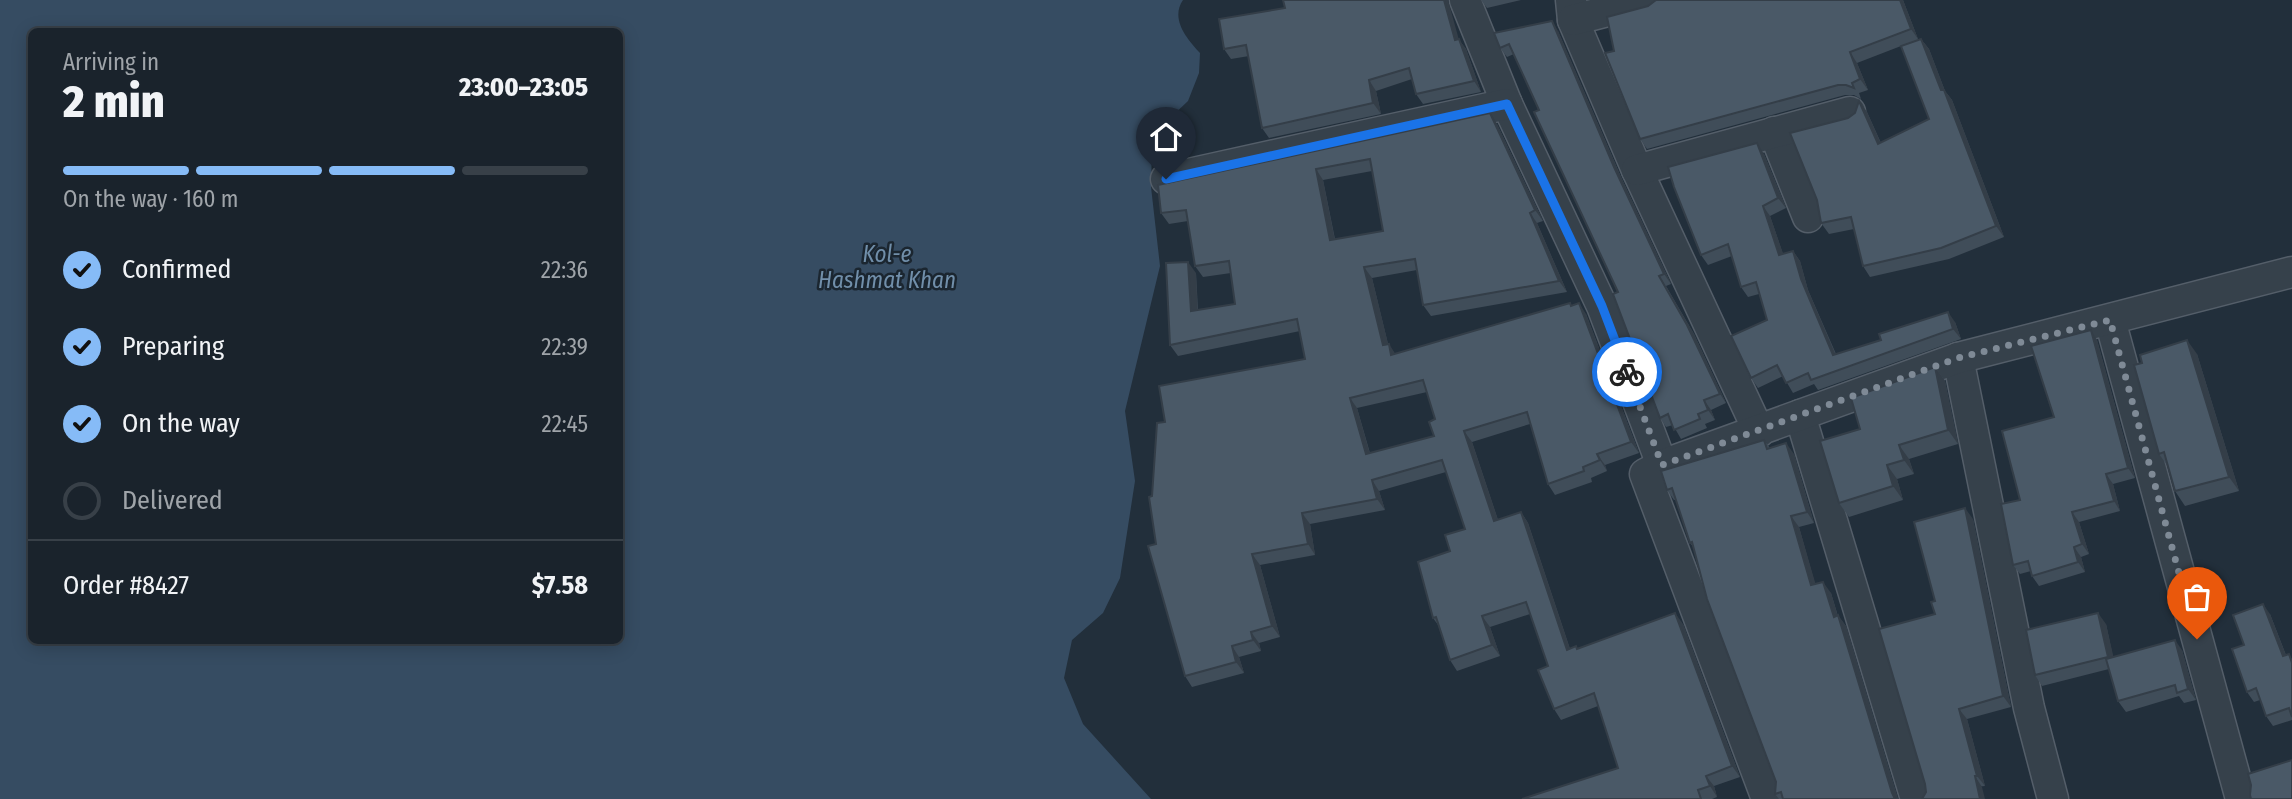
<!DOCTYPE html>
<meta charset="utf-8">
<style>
:root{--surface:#1a232c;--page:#272f38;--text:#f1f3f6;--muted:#9fa4a9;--line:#384048;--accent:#86bbf7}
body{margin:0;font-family:"Fira Sans Condensed",sans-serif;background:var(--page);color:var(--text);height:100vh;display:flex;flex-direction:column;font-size:26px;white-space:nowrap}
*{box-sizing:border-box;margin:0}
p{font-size:23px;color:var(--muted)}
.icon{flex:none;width:38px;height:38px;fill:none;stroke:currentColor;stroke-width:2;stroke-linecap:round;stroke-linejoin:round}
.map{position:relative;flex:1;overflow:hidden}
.sheet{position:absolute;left:28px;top:28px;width:595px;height:616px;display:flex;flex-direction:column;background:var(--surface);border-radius:10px;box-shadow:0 4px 18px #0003,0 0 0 2px var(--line)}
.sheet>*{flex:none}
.pin{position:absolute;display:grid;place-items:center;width:60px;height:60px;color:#fff;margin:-72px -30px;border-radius:50% 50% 50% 0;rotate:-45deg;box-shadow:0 0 7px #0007}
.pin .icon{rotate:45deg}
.courier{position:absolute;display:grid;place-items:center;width:70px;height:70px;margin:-35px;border:5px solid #1a73e8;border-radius:50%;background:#fff;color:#222;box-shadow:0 2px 9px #0007}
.head em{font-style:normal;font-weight:800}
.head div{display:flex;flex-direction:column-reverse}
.head{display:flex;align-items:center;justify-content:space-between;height:119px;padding:0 35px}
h1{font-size:46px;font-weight:800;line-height:52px}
.bar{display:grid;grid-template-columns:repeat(4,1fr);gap:10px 7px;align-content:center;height:84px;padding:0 35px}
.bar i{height:9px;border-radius:5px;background:var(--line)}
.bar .selected{background:var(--accent)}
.bar p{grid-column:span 4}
.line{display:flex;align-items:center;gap:18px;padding:0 35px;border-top:2px solid var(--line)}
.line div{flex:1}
ol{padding:0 35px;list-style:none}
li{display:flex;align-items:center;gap:21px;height:77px}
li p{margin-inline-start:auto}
li .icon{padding:7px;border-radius:50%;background:var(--accent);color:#111;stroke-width:4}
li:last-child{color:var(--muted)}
li i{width:38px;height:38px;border:4px solid var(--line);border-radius:50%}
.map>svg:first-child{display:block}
</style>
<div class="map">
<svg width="2292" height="799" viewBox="0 0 2292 799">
<rect width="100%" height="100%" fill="#222f3b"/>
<path fill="#364c62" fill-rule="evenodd" d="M 0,0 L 1183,0 C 1170,19 1187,39 1200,53 L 1199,73 L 1188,101 L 1167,121 L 1152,147 L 1151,187 L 1160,266 L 1125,411 L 1135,481 L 1120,578 L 1103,613 L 1072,640 L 1064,678 L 1083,724 L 1151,799 L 0,799 ZM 32,32 L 620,32 L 620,640 L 32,640 Z"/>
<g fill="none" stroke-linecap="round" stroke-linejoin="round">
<g stroke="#545e69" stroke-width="33">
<g id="minor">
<path d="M 1465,0 L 1507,104 L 1602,306 L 1662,465"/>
<path d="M 1571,0 L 1573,20 L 1637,170 L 1759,432"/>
<path d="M 1573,20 L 1650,0"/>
<path d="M 1774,132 L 1808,217"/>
<path d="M 1637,170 L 1850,112"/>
<path d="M 1166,179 L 1507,104"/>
<path d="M 2110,320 L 2241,799"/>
<path d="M 1958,358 L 2029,708 L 2053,799"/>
<path d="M 1800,415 L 1916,799"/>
<path d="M 1767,799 L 1645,474 L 1662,465 L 1958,358 L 2292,272"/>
</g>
</g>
<use href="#minor" stroke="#36414b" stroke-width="30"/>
</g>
<g fill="#404d59" fill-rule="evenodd">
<path d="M 1481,0 L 1521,0 L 1487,8 Z"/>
<path d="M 1656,0 L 1903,0 L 1918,39 L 1921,39 L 1929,49 L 1945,91 L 1952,100 L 2004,237 L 1949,259 L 1870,277 L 1863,266 L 1854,229 L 1829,234 L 1821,223 L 1848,118 L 1855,113 L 1859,101 L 1867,112 L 1881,143 L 1929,119 L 1901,46 L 1857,63 L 1868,90 L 1859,93 L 1861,99 L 1854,95 L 1845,95 L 1647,149 L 1640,139 L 1614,51 L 1648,6 Z"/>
<path d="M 1285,8 L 1459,40 L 1466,49 L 1481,92 L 1423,104 L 1416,94 L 1412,79 L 1376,91 L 1381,114 L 1269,138 L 1262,128 L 1249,56 L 1231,59 L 1224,49 Z"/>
<path d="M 1558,31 L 1621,177 L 1671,284 L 1666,286 L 1694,334 L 1726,403 L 1711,410 L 1715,420 L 1705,424 L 1707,428 L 1681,439 L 1673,425 L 1666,427 L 1660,418 L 1618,292 L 1514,54 L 1507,57 L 1500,48 L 1494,33 Z"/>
<path d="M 1497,124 L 1543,221 L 1537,223 L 1567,292 L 1431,316 L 1423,305 L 1417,270 L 1372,278 L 1388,344 L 1395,354 L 1570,303 L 1572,306 L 1586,314 L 1639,453 L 1605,465 L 1607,471 L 1591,478 L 1592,482 L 1555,495 L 1548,484 L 1530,424 L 1472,442 L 1498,520 L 1521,512 L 1528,523 L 1570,649 L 1578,648 L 1683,624 L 1740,777 L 1714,786 L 1717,797 L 1712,799 L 1522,799 L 1618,768 L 1598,706 L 1561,720 L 1554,709 L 1548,666 L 1530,614 L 1490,627 L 1500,656 L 1457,671 L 1450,660 L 1438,625 L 1433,618 L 1450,551 L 1465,529 L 1446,472 L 1379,491 L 1385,510 L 1310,524 L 1315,555 L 1260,565 L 1280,637 L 1259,643 L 1261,651 L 1239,657 L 1244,673 L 1192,687 L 1185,676 L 1156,544 L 1152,496 L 1165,422 L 1305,359 L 1300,331 L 1178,356 L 1170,345 L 1196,273 L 1198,310 L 1235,304 L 1231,273 L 1203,277 L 1195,266 L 1188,221 L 1169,224 L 1161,213 L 1158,185 ZM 1372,171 L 1383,231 L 1335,239 L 1323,180 ZM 1427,392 L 1435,419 L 1434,436 L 1370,453 L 1357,408 Z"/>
<path d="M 1764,154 L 1786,208 L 1770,216 L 1783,254 L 1793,251 L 1800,261 L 1808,290 L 1836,354 L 1955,322 L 1961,339 L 1818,390 L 1814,384 L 1793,393 L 1783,376 L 1758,388 L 1751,378 L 1767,320 L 1759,294 L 1748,297 L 1741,287 L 1732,256 L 1708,265 L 1701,255 Z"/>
<path d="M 2097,340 L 2135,478 L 2113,484 L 2120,511 L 2079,522 L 2089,554 L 2081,557 L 2085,572 L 2039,586 L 2032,576 L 2031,571 L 2020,574 L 2013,565 L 2020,500 L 2054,417 Z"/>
<path d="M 2197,354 L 2239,491 L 2185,506 L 2175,491 L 2169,468 L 2159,454 Z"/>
<path d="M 1935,367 L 1945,381 L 1958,444 L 1909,459 L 1914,474 L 1897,479 L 1903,500 L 1849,517 L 1839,503 L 1860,429 Z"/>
<path d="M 1764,440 L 1770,448 L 1794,454 L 1814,523 L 1799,527 L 1815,584 L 1831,593 L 1838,616 L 1846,626 L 1898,799 L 1779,799 L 1775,794 L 1776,782 L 1694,548 L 1690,543 L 1676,500 L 1674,500 L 1667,490 Z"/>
<path d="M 1973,519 L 2011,707 L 1967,719 L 1985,786 L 1926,792 L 1935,601 Z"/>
<path d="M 2270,614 L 2286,655 L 2292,659 L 2292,720 L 2273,726 L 2266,716 L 2260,700 L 2254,702 L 2247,692 L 2244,645 Z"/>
<path d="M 2106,624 L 2113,657 L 2182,650 L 2196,700 L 2184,703 L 2179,696 L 2126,712 L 2118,701 L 2109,669 L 2042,686 L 2035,675 Z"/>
</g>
<g fill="#343e48">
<path d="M 1444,0 L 1448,0 L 1459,40 L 1466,49 L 1481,92 L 1474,81 L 1455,40 Z"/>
<path d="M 1900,0 L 1903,0 L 1918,39 L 1911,29 Z"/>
<path d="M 1552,21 L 1558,31 L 1621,177 L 1671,284 L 1664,274 L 1614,167 Z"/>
<path d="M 1921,39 L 1929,49 L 1945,91 L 1952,100 L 2004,237 L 1996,226 Z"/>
<path d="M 1850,52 L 1857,63 L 1868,90 L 1860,79 Z"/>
<path d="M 1369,80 L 1376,91 L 1381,114 L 1373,103 Z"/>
<path d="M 1859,101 L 1867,112 L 1886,155 L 1878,144 Z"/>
<path d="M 1490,113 L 1497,124 L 1543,221 L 1535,210 Z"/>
<path d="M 1757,143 L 1764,154 L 1786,208 L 1778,198 Z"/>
<path d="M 1316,169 L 1323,180 L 1337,251 L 1330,240 Z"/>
<path d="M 1763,206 L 1770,216 L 1787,265 L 1779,255 Z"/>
<path d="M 1530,213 L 1537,223 L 1567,292 L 1559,281 Z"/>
<path d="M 1793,251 L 1800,261 L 1808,290 L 1840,365 L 1833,355 L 1801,279 Z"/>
<path d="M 1188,262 L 1196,273 L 1198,321 L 1191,311 Z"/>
<path d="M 1364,267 L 1372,278 L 1391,356 L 1383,345 Z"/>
<path d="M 1659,276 L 1694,334 L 1726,403 L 1720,394 Z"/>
<path d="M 1579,303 L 1586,314 L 1639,453 L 1631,442 Z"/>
<path d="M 1948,312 L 1955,322 L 1961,339 L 1953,329 Z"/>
<path d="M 2091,330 L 2097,340 L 2135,478 L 2128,468 Z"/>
<path d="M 2187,340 L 2197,354 L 2239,491 L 2229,477 Z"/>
<path d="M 1389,344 L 1396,355 L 1391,355 Z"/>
<path d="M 1935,367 L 1945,381 L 1958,444 L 1948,430 Z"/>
<path d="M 1350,398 L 1357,408 L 1373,465 L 1366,454 Z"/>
<path d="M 1704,400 L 1711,410 L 1715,420 L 1708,410 Z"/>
<path d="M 1464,431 L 1472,442 L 1502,532 L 1494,521 Z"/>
<path d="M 1786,443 L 1794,454 L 1814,523 L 1807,512 Z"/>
<path d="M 1899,445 L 1909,459 L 1914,474 L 1904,460 Z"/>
<path d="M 1597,454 L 1605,465 L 1607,471 L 1600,460 Z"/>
<path d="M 1887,465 L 1897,479 L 1903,500 L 1893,486 Z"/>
<path d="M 2106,474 L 2113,484 L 2120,511 L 2114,501 Z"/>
<path d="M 1372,480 L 1379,491 L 1385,510 L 1377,499 Z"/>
<path d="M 1965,508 L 1973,519 L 2011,707 L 2003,696 Z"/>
<path d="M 1521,512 L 1528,523 L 1574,661 L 1567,650 Z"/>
<path d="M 2072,512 L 2079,522 L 2089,554 L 2082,544 Z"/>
<path d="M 1302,513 L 1310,524 L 1315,555 L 1308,544 Z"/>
<path d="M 1791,516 L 1799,527 L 1819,596 L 1811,585 Z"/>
<path d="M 2074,547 L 2081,557 L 2085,572 L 2078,562 Z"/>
<path d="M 1252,554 L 1260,565 L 1280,637 L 1272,626 Z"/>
<path d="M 1823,582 L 1831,593 L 1841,627 L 1834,617 Z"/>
<path d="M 2263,604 L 2270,614 L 2290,666 L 2283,656 Z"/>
<path d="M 1675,613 L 1683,624 L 1740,777 L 1732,766 Z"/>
<path d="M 2098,613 L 2106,624 L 2116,668 L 2108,657 Z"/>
<path d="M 1838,615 L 1846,626 L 1898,799 L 1895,799 L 1892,793 Z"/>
<path d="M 1482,616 L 1490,627 L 1500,656 L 1492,645 Z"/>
<path d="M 1251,632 L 1259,643 L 1261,651 L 1253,640 Z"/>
<path d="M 2175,640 L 2182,650 L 2196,700 L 2188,689 Z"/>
<path d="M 1232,646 L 1239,657 L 1244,673 L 1236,662 Z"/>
<path d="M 1959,709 L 1967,719 L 1985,786 L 1977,776 Z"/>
<path d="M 1706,776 L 1714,786 L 1717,797 L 1710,786 Z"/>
<path d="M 1975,776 L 1982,787 L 1985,799 L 1980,799 Z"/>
</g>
<g fill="#4a5967" stroke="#343e48" stroke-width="2" fill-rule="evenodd">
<path d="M 1283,0 L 1444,0 L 1455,40 L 1459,39 L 1474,81 L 1416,94 L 1409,68 L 1369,80 L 1373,103 L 1262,128 L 1246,45 L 1224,49 L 1219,19 L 1285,8 Z"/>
<path d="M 1656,0 L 1900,0 L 1911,29 L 1850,52 L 1860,79 L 1852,83 L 1854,88 L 1846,85 L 1838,85 L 1640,139 L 1605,53 L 1614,51 L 1607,17 L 1648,6 Z"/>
<path d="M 1552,21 L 1614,167 L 1664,274 L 1659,276 L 1687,325 L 1720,394 L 1704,400 L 1708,410 L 1698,414 L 1700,419 L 1674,430 L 1668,414 L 1660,418 L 1613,294 L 1618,292 L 1534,112 L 1539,110 L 1509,44 L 1500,48 L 1494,33 Z"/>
<path d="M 1921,39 L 1941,90 L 1944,90 L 1996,226 L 1941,248 L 1863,266 L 1851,217 L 1821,223 L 1817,200 L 1790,133 L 1848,118 L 1855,113 L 1859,101 L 1878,144 L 1929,119 L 1901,46 Z"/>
<path d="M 1490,113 L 1535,210 L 1530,213 L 1559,281 L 1423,305 L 1415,259 L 1364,267 L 1383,345 L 1389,344 L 1391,355 L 1570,303 L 1571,306 L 1579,303 L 1631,442 L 1597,454 L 1600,460 L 1583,467 L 1584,471 L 1548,484 L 1527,412 L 1464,431 L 1494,521 L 1521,512 L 1567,650 L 1576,646 L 1577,649 L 1675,613 L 1732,766 L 1706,776 L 1710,786 L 1698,790 L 1701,799 L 1522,799 L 1618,768 L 1594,693 L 1554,709 L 1538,670 L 1548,666 L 1526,602 L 1482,616 L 1492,645 L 1450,660 L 1436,617 L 1433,618 L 1418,562 L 1450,551 L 1445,535 L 1465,529 L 1442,460 L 1372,480 L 1377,499 L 1302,513 L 1308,544 L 1252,554 L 1272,626 L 1251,632 L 1253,640 L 1232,646 L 1236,662 L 1185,676 L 1148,546 L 1156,544 L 1149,497 L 1152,496 L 1157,423 L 1165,422 L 1159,386 L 1305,359 L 1297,319 L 1170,345 L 1166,263 L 1188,262 L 1191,311 L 1235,304 L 1229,261 L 1195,266 L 1186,210 L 1161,213 L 1158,185 ZM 1370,159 L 1383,231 L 1330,240 L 1316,169 ZM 1423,380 L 1435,419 L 1429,422 L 1434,436 L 1366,454 L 1350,398 Z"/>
<path d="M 1757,143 L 1778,198 L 1763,206 L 1779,255 L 1793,251 L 1801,279 L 1833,355 L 1881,340 L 1879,334 L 1948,312 L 1953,329 L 1811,380 L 1808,373 L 1786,383 L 1777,365 L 1751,378 L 1731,336 L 1767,320 L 1756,282 L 1741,287 L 1728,244 L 1701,255 L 1674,187 L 1668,167 Z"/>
<path d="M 2091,330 L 2128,468 L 2106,474 L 2114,501 L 2072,512 L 2082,544 L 2074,547 L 2078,562 L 2032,576 L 2028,561 L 2013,565 L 2001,504 L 2020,500 L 2002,431 L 2054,417 L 2031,346 Z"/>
<path d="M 2187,340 L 2229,477 L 2175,491 L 2164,452 L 2159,454 L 2134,365 L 2142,363 L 2140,355 Z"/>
<path d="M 1935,367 L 1948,430 L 1899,445 L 1904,460 L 1887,465 L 1893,486 L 1839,503 L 1820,441 L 1860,429 L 1851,398 Z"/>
<path d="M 1764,440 L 1767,449 L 1786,443 L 1807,512 L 1791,516 L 1811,585 L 1823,582 L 1834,617 L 1838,615 L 1892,793 L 1895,799 L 1783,799 L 1781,792 L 1775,794 L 1776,782 L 1707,599 L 1692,542 L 1690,543 L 1672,488 L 1667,490 L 1661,471 Z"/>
<path d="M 1965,508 L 2003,696 L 1959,709 L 1977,776 L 1975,776 L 1980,799 L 1922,799 L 1926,792 L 1925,784 L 1879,629 L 1935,614 L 1931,602 L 1935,601 L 1914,522 Z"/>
<path d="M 2263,604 L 2283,656 L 2289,654 L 2292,663 L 2292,717 L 2289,708 L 2266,716 L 2256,688 L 2247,692 L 2232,649 L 2244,645 L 2233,615 Z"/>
<path d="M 2098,613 L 2108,657 L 2035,675 L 2026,630 Z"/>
<path d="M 2175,640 L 2188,689 L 2177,693 L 2175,685 L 2118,701 L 2106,659 Z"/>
<path d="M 2292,760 L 2292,799 L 2251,799 L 2250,795 L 2251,785 L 2248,774 Z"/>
</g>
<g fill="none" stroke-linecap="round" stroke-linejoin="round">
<path stroke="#7f8a96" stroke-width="7" stroke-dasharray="0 12.6" d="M 1627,372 L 1662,465 L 1958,358 L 2110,320 L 2197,639"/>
<path stroke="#1a73e8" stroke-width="9" d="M 1166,179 L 1507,104 L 1602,306 L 1627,372"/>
</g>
<g text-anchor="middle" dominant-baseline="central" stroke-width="5" stroke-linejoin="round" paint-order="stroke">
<g font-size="23" font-style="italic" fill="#718faa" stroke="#1b2630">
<text x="887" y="254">Kol-e<tspan x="887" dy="26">Hashmat Khan</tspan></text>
</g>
</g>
</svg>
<div class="pin" style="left:2197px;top:639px;background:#ea580c"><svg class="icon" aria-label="bag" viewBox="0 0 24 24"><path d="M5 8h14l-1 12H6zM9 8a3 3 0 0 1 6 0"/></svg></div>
<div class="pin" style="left:1166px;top:179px;background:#1f2937"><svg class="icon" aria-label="home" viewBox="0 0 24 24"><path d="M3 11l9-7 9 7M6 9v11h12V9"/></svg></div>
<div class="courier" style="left:1627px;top:372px"><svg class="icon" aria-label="bike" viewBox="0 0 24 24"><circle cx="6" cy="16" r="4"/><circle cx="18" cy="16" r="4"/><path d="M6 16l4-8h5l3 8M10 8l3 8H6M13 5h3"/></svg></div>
<section class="sheet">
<div class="head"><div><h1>2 min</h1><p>Arriving in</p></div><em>23:00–23:05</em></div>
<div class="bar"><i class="selected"></i><i class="selected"></i><i class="selected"></i><i></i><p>On the way · 160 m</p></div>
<ol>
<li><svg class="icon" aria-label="check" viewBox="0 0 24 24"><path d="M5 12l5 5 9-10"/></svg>Confirmed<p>22:36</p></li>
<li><svg class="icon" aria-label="check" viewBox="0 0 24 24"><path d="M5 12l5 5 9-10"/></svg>Preparing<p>22:39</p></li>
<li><svg class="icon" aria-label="check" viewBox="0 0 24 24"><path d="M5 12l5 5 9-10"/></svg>On the way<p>22:45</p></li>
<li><i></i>Delivered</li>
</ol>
<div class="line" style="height:91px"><div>Order #8427</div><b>$7.58</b></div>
</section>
</div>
